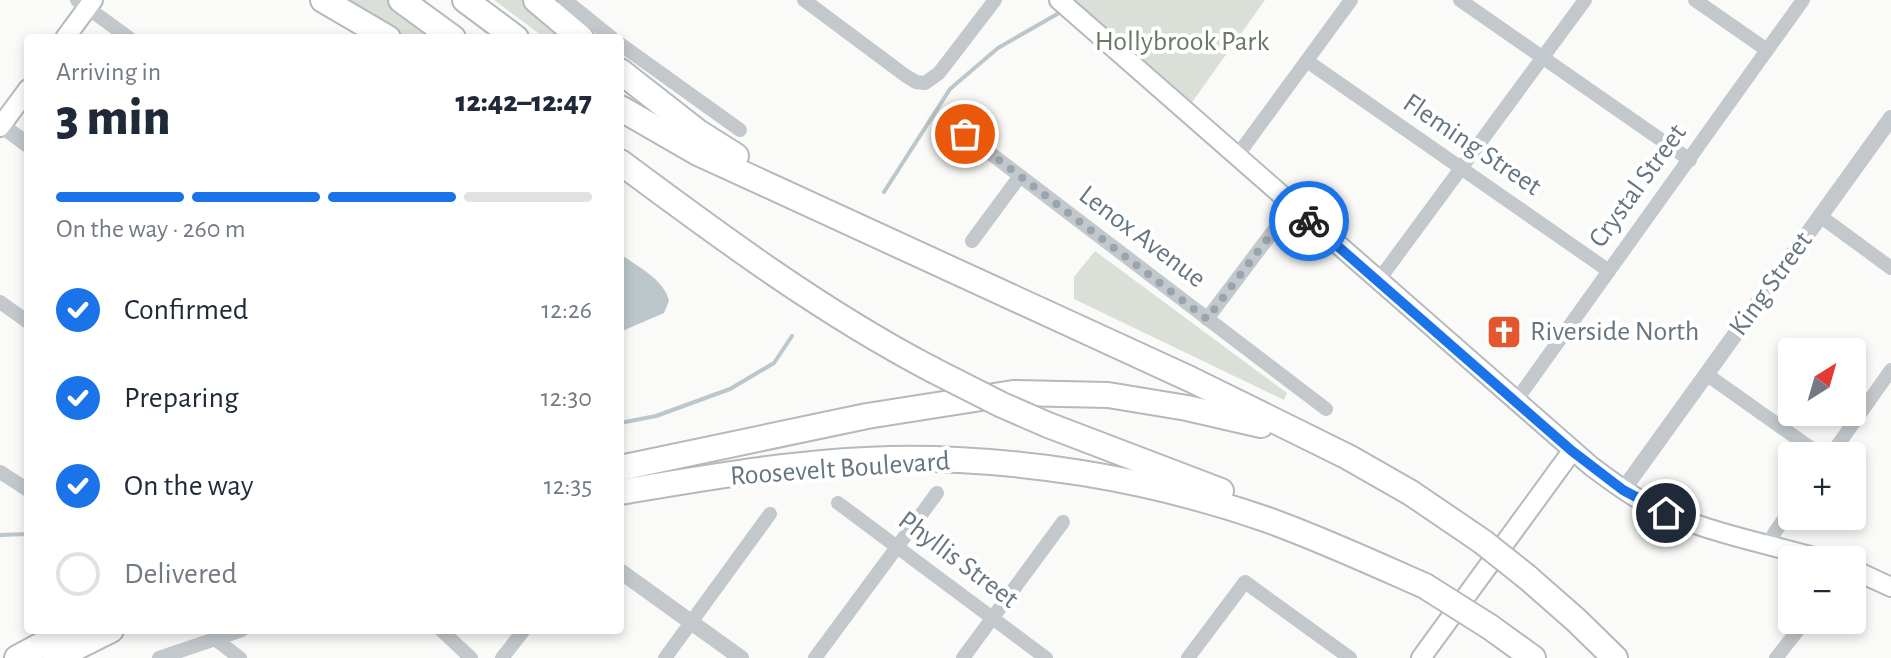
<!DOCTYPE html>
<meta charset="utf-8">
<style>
:root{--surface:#fff;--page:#f6f6f7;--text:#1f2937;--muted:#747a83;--line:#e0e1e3;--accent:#1a73e8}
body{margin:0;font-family:"Alegreya Sans",sans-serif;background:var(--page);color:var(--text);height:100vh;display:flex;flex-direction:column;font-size:30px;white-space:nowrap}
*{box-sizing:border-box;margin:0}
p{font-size:26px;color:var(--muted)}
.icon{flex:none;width:44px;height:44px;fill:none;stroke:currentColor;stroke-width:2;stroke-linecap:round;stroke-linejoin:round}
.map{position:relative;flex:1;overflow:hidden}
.drawer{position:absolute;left:24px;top:34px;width:600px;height:600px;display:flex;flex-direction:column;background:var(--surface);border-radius:8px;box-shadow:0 4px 12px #0003}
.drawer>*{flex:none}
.needle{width:52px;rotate:37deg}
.fabs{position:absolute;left:1778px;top:338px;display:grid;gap:16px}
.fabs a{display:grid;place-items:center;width:88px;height:88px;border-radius:8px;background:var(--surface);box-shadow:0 4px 12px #0003;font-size:40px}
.pin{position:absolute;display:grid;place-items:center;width:68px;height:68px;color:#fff;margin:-34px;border:4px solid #fff;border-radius:50%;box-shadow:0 2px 8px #0007}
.courier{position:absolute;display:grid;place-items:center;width:80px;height:80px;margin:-40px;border:6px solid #1a73e8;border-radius:50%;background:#fff;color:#222;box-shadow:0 2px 10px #0007}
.headline em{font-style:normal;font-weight:800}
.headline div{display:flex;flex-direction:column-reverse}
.headline{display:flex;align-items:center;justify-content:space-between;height:136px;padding:0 32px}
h1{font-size:52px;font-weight:800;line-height:60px}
.bar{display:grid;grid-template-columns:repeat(4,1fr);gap:12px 8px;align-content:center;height:96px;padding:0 32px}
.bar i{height:10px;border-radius:6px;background:var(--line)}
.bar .on{background:var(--accent)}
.bar p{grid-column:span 4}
ol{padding:0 32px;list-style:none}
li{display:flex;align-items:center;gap:24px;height:88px}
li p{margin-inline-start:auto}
li .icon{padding:8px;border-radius:50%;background:var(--accent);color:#fff;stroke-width:4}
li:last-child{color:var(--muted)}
li i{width:44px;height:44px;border:4px solid var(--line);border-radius:50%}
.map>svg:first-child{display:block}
</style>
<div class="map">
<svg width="1891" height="658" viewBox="0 0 1891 658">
<rect width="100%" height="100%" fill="#fafaf8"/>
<g fill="#dadfd7">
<path d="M 340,0 L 391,0 L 442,38 L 407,38 Z"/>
<path d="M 494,0 L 528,0 L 573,38 L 545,38 Z"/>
<path d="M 1070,0 L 1265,0 L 1190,105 Z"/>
<path d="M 1095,251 L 1287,393 L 1284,400 L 1074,299 L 1074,277 Z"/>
</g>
<path fill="#bbc7cb" d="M 620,254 C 637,266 665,280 669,301 L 664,313 L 620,332 Z"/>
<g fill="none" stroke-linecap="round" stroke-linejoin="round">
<g stroke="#bbc7cb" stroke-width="4">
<path d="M 884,192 L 950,89 L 998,48 L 1059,13"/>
<path d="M 620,423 L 656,416 L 730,389 L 774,363 L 792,336"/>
<path d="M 0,535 L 28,534"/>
</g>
<g stroke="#b3babf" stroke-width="22">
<g id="secondary">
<path d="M 1059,0 L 1591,466 C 1607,478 1624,491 1642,501 C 1699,532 1763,542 1824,560"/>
<path d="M 65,38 L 93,0"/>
<path d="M 0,127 L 28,89"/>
<path d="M 1852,569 L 1891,587"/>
<path d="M 1421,658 L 1572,451"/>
</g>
</g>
<g stroke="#b4b9bd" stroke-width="28">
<g id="motorway">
<path d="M 323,0 L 388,38"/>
<path d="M 401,0 L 453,38"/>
<path d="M 465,0 L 516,38"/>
<path d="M 536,0 L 581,38"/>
<path d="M 620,71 L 698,132 L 736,156"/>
<path d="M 620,108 L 698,153 L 1190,379 L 1348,457 L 1411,493 L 1483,542"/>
<path d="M 620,162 C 721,237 822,312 933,370"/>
<path d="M 1048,425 L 1221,491"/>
<path d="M 620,468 L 867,416 L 1013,393 L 1108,395 L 1187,408 L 1261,425"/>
<path d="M 620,492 C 709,477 800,461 891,459 C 1018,457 1148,478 1268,520 C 1321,539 1373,563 1425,586"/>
<path d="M 1527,577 L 1576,620 L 1615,658"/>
<path d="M 1490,627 L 1533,658"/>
<path d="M 17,658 L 69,630"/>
<path d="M 55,658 L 111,630"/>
</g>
</g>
<g stroke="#c3c8cc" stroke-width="14">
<path d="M 77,0 L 129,38"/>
<path d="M 565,0 L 612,38"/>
<path d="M 804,0 L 906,76 L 916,82 L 925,83 L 939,73 L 995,0"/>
<path d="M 1460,0 L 1690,160"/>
<path d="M 1695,0 L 1767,50"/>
<path d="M 620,44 L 740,130"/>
<path d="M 1307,61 L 1609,271"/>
<path d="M 965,134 L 1326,409"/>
<path d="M 1237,156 L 1351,0"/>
<path d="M 1820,216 L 1891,268"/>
<path d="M 972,241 L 1020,176"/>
<path d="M 1378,281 L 1585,0"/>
<path d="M 0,302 L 28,322"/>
<path d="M 1207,319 L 1292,206"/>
<path d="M 1706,374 L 1822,456"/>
<path d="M 1515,402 L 1803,0"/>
<path d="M 1830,456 L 1891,370"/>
<path d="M 0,472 L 28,490"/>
<path d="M 838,503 L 1046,658"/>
<path d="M 1768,546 L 1775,532 L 1792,508"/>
<path d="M 441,630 L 471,658"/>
<path d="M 215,639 L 240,658"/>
<path d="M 159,658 L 242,630"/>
<path d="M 502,658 L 524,630"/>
<path d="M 665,658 L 770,514"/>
<path d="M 815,658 L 937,493"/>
<path d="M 963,658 L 1063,522"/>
<path d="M 1188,658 L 1245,582 L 1350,658"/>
<path d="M 1776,658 L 1806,620"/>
</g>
<g stroke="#c3c8cc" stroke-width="16">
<path d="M 1,125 L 28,145"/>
<path d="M 1623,490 L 1891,118"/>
<path d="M 620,571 L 741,658"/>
</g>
<use href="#secondary" stroke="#fff" stroke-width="18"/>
<use href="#motorway" stroke="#fff" stroke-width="24"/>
<g stroke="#b4b9bd" stroke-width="28" stroke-linecap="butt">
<g id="motorway-bridge">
<path d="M 933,370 L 1002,405 L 1048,425"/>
<path d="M 1483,542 L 1527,577"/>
<path d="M 1425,586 L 1490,627"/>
</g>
</g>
<use href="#motorway-bridge" stroke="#fff" stroke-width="24"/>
</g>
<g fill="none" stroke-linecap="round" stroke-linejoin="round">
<path stroke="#99a4ac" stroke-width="8" stroke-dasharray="0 14.4" d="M 965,134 L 1207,319 L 1292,206 L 1309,221"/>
<path stroke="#1a73e8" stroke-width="10" d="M 1309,221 L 1572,451 L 1623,490 L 1666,513"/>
</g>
<defs>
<g id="church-square" transform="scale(1.8)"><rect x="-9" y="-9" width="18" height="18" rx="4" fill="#e4572e" stroke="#fff"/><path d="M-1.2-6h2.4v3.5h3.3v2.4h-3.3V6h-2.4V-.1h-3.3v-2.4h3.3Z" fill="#fff"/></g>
</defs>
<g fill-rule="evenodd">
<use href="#church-square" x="1504" y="332"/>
</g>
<g text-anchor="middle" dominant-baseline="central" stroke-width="8" stroke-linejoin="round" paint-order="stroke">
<g font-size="28" fill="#687a64" stroke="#fff">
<text x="1182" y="42">Hollybrook Park</text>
</g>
<g font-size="28" fill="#657683" stroke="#fff">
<text transform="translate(1472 145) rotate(34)">Fleming Street</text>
<text transform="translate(1638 186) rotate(-54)">Crystal Street</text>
<text transform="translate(1142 237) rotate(37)">Lenox Avenue</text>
<text transform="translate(1771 284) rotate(-54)">King Street</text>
<text transform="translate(840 469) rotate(-4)">Roosevelt Boulevard</text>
<text transform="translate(958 560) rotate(37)">Phyllis Street</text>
</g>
<g font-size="28" fill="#657683" stroke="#fff" text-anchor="start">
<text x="1530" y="332">Riverside North</text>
</g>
</g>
</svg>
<div class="fabs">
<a><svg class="needle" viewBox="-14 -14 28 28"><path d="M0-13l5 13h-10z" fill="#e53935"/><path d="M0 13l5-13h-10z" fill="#747a83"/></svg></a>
<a>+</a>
<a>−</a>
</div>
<div class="pin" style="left:965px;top:134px;background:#ea580c"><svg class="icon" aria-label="bag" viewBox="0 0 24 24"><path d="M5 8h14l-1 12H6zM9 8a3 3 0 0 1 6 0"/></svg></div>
<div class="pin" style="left:1666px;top:513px;background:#1f2937"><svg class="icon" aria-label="home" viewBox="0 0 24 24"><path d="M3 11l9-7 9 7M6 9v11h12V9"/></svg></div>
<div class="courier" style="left:1309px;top:221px"><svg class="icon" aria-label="bike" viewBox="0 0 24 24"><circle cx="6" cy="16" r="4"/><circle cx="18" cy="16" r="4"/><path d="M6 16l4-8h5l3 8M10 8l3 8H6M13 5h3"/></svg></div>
<section class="drawer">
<div class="headline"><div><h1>3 min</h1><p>Arriving in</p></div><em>12:42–12:47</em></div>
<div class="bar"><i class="on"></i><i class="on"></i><i class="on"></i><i></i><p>On the way · 260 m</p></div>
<ol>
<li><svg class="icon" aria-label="check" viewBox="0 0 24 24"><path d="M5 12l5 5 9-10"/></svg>Confirmed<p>12:26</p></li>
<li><svg class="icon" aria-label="check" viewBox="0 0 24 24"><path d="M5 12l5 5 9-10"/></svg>Preparing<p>12:30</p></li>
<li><svg class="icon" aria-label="check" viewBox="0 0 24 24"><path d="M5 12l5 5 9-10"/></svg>On the way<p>12:35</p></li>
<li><i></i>Delivered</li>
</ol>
</section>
</div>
